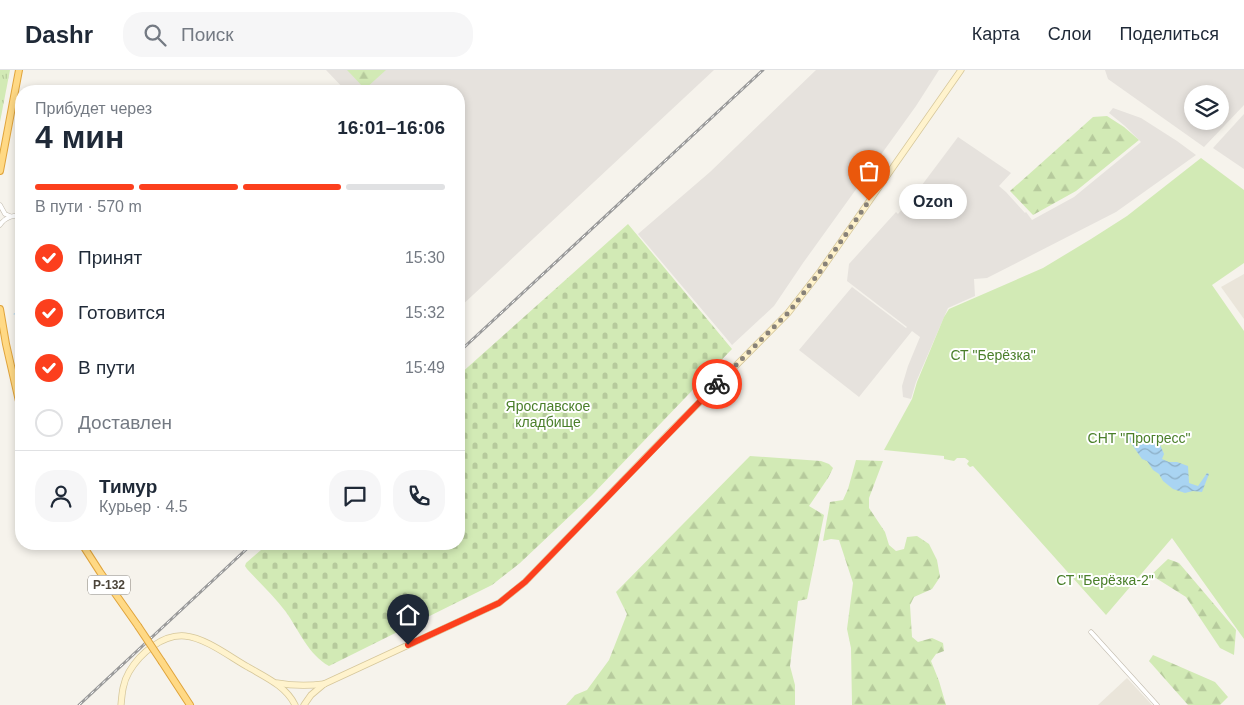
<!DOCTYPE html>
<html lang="ru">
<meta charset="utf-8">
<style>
:root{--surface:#fff;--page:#f6f6f7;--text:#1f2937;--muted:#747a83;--line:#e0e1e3;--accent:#fc3f1d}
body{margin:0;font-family:Arial,sans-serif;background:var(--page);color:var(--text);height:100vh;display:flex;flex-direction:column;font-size:19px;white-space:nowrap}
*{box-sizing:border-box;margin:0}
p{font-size:16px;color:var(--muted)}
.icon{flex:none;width:28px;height:28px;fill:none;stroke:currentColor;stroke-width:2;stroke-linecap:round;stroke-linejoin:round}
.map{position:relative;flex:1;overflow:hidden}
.side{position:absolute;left:15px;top:15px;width:450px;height:465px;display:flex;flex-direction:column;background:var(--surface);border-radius:20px;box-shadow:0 2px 8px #0003}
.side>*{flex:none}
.controls{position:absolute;left:1184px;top:15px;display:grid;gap:10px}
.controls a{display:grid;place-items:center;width:45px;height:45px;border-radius:50%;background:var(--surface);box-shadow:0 2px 8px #0003;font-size:25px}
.pin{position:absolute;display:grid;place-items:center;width:42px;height:42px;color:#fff;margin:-51px -21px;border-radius:50% 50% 50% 0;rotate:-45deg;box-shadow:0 0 5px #0007}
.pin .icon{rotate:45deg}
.courier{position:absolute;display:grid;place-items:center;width:50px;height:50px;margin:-25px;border:4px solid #fc3f1d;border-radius:50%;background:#fff;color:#222;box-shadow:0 1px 6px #0007}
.bubble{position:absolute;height:35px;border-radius:18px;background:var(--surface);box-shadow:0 2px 8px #0003;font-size:16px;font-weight:800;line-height:35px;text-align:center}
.headline em{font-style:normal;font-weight:800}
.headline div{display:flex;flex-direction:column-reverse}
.headline{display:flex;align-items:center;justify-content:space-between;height:85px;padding:0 20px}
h1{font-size:32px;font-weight:800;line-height:38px}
.bar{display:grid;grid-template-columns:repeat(4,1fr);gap:8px 5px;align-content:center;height:60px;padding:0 20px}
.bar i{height:6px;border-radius:4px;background:var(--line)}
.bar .current{background:var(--accent)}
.bar p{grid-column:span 4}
.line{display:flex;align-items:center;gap:12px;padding:0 20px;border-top:1px solid var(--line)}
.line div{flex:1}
.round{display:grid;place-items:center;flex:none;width:52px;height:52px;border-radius:20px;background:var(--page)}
ol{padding:0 20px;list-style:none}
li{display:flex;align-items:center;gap:15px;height:55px}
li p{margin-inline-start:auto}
li .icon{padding:5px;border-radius:50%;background:var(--accent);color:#fff;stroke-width:4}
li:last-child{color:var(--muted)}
li i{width:28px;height:28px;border:2px solid var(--line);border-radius:50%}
header{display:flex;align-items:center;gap:30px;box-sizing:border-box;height:70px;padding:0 25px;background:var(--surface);border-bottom:1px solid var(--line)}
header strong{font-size:24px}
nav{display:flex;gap:28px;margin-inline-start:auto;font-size:18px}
.search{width:350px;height:45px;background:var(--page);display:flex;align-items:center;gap:12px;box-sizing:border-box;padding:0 18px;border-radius:20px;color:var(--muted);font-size:19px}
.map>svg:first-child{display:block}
</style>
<header>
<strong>Dashr</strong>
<div class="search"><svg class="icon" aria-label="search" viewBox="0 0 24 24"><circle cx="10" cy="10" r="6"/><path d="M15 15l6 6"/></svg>Поиск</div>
<nav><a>Карта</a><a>Слои</a><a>Поделиться</a></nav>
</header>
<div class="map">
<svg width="1244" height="635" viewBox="0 0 1244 635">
<defs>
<pattern id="grass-tufts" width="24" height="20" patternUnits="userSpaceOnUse" patternTransform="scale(1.25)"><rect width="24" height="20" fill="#d2eab5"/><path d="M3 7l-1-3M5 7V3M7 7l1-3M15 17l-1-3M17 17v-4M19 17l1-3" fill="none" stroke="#b6ca9c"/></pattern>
<pattern id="forest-firs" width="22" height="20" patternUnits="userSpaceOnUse" patternTransform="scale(1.25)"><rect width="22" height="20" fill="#d2eab5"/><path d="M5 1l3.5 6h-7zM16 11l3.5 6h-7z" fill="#b6ca9c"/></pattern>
<pattern id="cemetery-stones" width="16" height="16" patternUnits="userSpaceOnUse" patternTransform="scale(1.25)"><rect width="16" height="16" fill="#d2eab5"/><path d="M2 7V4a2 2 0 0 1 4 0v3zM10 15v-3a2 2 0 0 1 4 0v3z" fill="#b6ca9c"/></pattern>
<pattern id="water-waves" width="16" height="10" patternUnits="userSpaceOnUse" patternTransform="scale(1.25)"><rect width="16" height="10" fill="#a9d4f2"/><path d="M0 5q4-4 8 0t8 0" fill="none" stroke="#8caec5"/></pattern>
</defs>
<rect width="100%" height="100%" fill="#f6f3ec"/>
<g fill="#eae5da">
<path d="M 1244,204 L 1244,249 L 1221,217 Z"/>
<path d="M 1127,608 L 1152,635 L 1098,635 Z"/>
</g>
<g fill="#e6e2dd" fill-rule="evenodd">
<path d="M 326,0 L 714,0 L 459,238 L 459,21 L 346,21 Z"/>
<path d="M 816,0 L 939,0 L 916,36 L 803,193 L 774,236 L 732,275 L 638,164 L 710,102 Z"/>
<path d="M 1105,0 L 1244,0 L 1244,35 L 1204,77 L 1108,9 ZM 1192,24 L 1220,24 L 1220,51 L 1192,51 Z"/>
<path d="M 1113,38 L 1141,48 L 1177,71 L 1196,85 L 1116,142 L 987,208 L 974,209 L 975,226 L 948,238 L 916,312 L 911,329 L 903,327 L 902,316 L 908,296 L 920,267 L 912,261 L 859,327 L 799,280 L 852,217 L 906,258 L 907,257 L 847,211 L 849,194 L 896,142 L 898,144 L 916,123 L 958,67 L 1011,103 L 999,116 L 1006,122 L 1025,143 L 1026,142 L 1032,150 L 1074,127 L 1141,72 L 1125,56 L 1109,43 Z"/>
<path d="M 1244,44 L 1244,99 L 1213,78 Z"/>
</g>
<path fill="url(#grass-tufts)" d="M 0,0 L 10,0 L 0,52 Z"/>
<g fill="url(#forest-firs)">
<path d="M 347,0 L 386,0 L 365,19 Z"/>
<path d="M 1107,46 L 1124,57 L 1139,70 L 1076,121 L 1033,145 L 1010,121 L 1093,47 Z"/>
<path d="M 750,386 L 821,391 L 829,394 L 833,398 L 828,408 L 809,436 L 824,445 L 807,529 L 798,531 L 790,596 L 795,615 L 795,635 L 566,635 L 575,625 L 587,620 L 609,590 L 627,544 L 616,522 Z"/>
<path d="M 856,390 L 883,391 L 869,428 L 869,438 L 885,462 L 889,475 L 896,481 L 904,479 L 907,467 L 917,466 L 929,474 L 937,490 L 940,507 L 932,519 L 914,527 L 910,535 L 912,567 L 918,572 L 932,568 L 943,573 L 944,581 L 936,584 L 931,591 L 939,611 L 946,635 L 852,635 L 851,578 L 847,559 L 853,513 L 839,470 L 831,469 L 823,471 L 830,432 L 843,430 L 848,419 Z"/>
<path d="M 1168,489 L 1179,493 L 1236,560 L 1234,585 L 1220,578 L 1186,527 L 1151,505 Z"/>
<path d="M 1153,585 L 1215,612 L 1228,627 L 1220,635 L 1188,635 L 1149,591 Z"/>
</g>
<path fill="url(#cemetery-stones)" d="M 628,154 L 732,279 L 592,425 L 520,493 L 492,515 L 329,596 C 308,584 300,562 286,542 C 275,527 260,513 247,499 L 245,496 L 246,493 L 268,474 L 459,474 L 459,305 Z"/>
<path fill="#d2eab5" d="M 1201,88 L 1244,120 L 1244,193 L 1212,215 L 1244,261 L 1244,569 L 1172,468 L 1106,545 L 973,396 L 970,397 L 967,394 L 969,391 L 965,388 L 957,388 L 954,391 L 944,389 L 944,386 L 884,380 L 912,329 L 917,312 L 944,247 L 949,239 L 1043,198 L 1091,169 L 1127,146 Z"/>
<path fill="url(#water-waves)" d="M 1133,360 C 1140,363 1144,366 1147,373 L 1153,372 L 1159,372 L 1164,384 L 1162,389 L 1169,392 L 1177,392 L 1188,396 L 1189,413 L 1198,416 L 1207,403 L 1209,404 L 1202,422 L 1193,421 L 1185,423 L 1173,419 L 1163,411 L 1159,404 L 1153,400 L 1147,391 L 1142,389 L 1128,369 L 1127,364 Z"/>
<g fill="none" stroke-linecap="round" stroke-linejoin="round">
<path stroke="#a9d4f2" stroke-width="1" d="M 14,244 L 21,243"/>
<g stroke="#c2bbae" stroke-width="5">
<g id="minor">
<path d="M 0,135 L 5,144 L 10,146"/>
<path d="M 0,155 C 5,147 12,146 21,145"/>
<path d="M 1091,562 L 1157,635"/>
</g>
</g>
<g stroke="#d6c79b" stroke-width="7">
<g id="secondary">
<path d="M 277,613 C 294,616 307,616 324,614"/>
<path d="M 121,635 C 122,623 123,612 129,602 C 140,583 163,564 185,566 C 206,568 230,587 248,597 C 265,607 286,616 295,635"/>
<path d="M 304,635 L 311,625 L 324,614 L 499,533 L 525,512 L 667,365 L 788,243 L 819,203 L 961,0"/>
</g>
</g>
<g stroke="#e0a43c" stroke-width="8">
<g id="trunk">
<path d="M 0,101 L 19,0"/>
<path d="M 0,239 L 6,274 L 21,340"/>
<path d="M 82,474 L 100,502 L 138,556"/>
<path d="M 162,592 L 190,635"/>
</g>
</g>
<use href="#minor" stroke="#fff" stroke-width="4"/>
<use href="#secondary" stroke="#fff3cd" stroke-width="5.5"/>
<use href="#trunk" stroke="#ffd985" stroke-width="6"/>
<g stroke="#9a9a9a" stroke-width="3">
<g id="rail">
<path d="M 459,282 L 763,0"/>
<path d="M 79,635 L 252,474"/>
</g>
</g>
<use href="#rail" stroke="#fff" stroke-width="1" stroke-dasharray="4" stroke-linecap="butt"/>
<g stroke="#e0a43c" stroke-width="8" stroke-linecap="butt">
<path id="trunk-bridge" d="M 138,556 L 162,592"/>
</g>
<use href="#trunk-bridge" stroke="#ffd985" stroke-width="6"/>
</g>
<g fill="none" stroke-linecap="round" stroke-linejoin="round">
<path stroke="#878178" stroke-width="5" stroke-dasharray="0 9" d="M 717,314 L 789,242 L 819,203 L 869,131"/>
<path stroke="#fc3f1d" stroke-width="6" d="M 408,575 L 499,533 L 525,512 L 717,314"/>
</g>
<g text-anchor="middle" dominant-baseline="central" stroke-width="4" stroke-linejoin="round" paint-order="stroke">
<rect fill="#fff" stroke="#817c74" stroke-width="1" x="88" y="505.5" width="42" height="19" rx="4"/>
<g font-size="12" font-weight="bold" fill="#4b4439">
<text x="109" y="515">Р-132</text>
</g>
<g font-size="14" fill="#4a7f2a" stroke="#fff">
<text x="993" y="285">СТ "Берёзка"</text>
<text x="548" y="336">Ярославское<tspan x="548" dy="16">кладбище</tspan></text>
<text x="1139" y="368">СНТ "Прогресс"</text>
<text x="1105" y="510">СТ "Берёзка-2"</text>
</g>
</g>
</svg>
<div class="controls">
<a><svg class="icon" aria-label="layers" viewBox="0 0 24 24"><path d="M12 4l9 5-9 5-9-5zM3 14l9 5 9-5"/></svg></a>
</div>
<div class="pin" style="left:869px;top:131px;background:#ea580c"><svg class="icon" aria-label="bag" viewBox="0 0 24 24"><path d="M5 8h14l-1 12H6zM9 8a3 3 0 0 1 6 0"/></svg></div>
<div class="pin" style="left:408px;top:575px;background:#1f2937"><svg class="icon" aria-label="home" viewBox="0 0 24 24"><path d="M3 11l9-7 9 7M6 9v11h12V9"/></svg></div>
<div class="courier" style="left:717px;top:314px"><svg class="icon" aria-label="bike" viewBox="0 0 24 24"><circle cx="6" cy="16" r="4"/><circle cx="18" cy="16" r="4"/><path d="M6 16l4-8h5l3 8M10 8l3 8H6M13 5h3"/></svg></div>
<div class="bubble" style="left:899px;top:114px;width:68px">Ozon</div>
<section class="side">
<div class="headline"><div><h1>4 мин</h1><p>Прибудет через</p></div><em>16:01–16:06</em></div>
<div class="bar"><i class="current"></i><i class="current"></i><i class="current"></i><i></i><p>В пути · 570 m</p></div>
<ol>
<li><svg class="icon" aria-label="check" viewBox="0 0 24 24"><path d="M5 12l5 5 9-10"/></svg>Принят<p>15:30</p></li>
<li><svg class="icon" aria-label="check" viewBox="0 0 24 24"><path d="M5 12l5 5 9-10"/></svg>Готовится<p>15:32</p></li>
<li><svg class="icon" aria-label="check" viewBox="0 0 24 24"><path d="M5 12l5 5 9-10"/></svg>В пути<p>15:49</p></li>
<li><i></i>Доставлен</li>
</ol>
<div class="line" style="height:90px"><a class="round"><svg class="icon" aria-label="person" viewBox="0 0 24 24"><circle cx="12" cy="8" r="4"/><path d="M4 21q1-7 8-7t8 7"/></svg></a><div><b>Тимур</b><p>Курьер · 4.5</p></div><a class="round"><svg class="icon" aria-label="chat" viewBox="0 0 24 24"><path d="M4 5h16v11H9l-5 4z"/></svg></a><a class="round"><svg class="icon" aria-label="phone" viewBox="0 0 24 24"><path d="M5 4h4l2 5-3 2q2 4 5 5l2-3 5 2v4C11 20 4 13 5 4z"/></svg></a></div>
</section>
</div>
